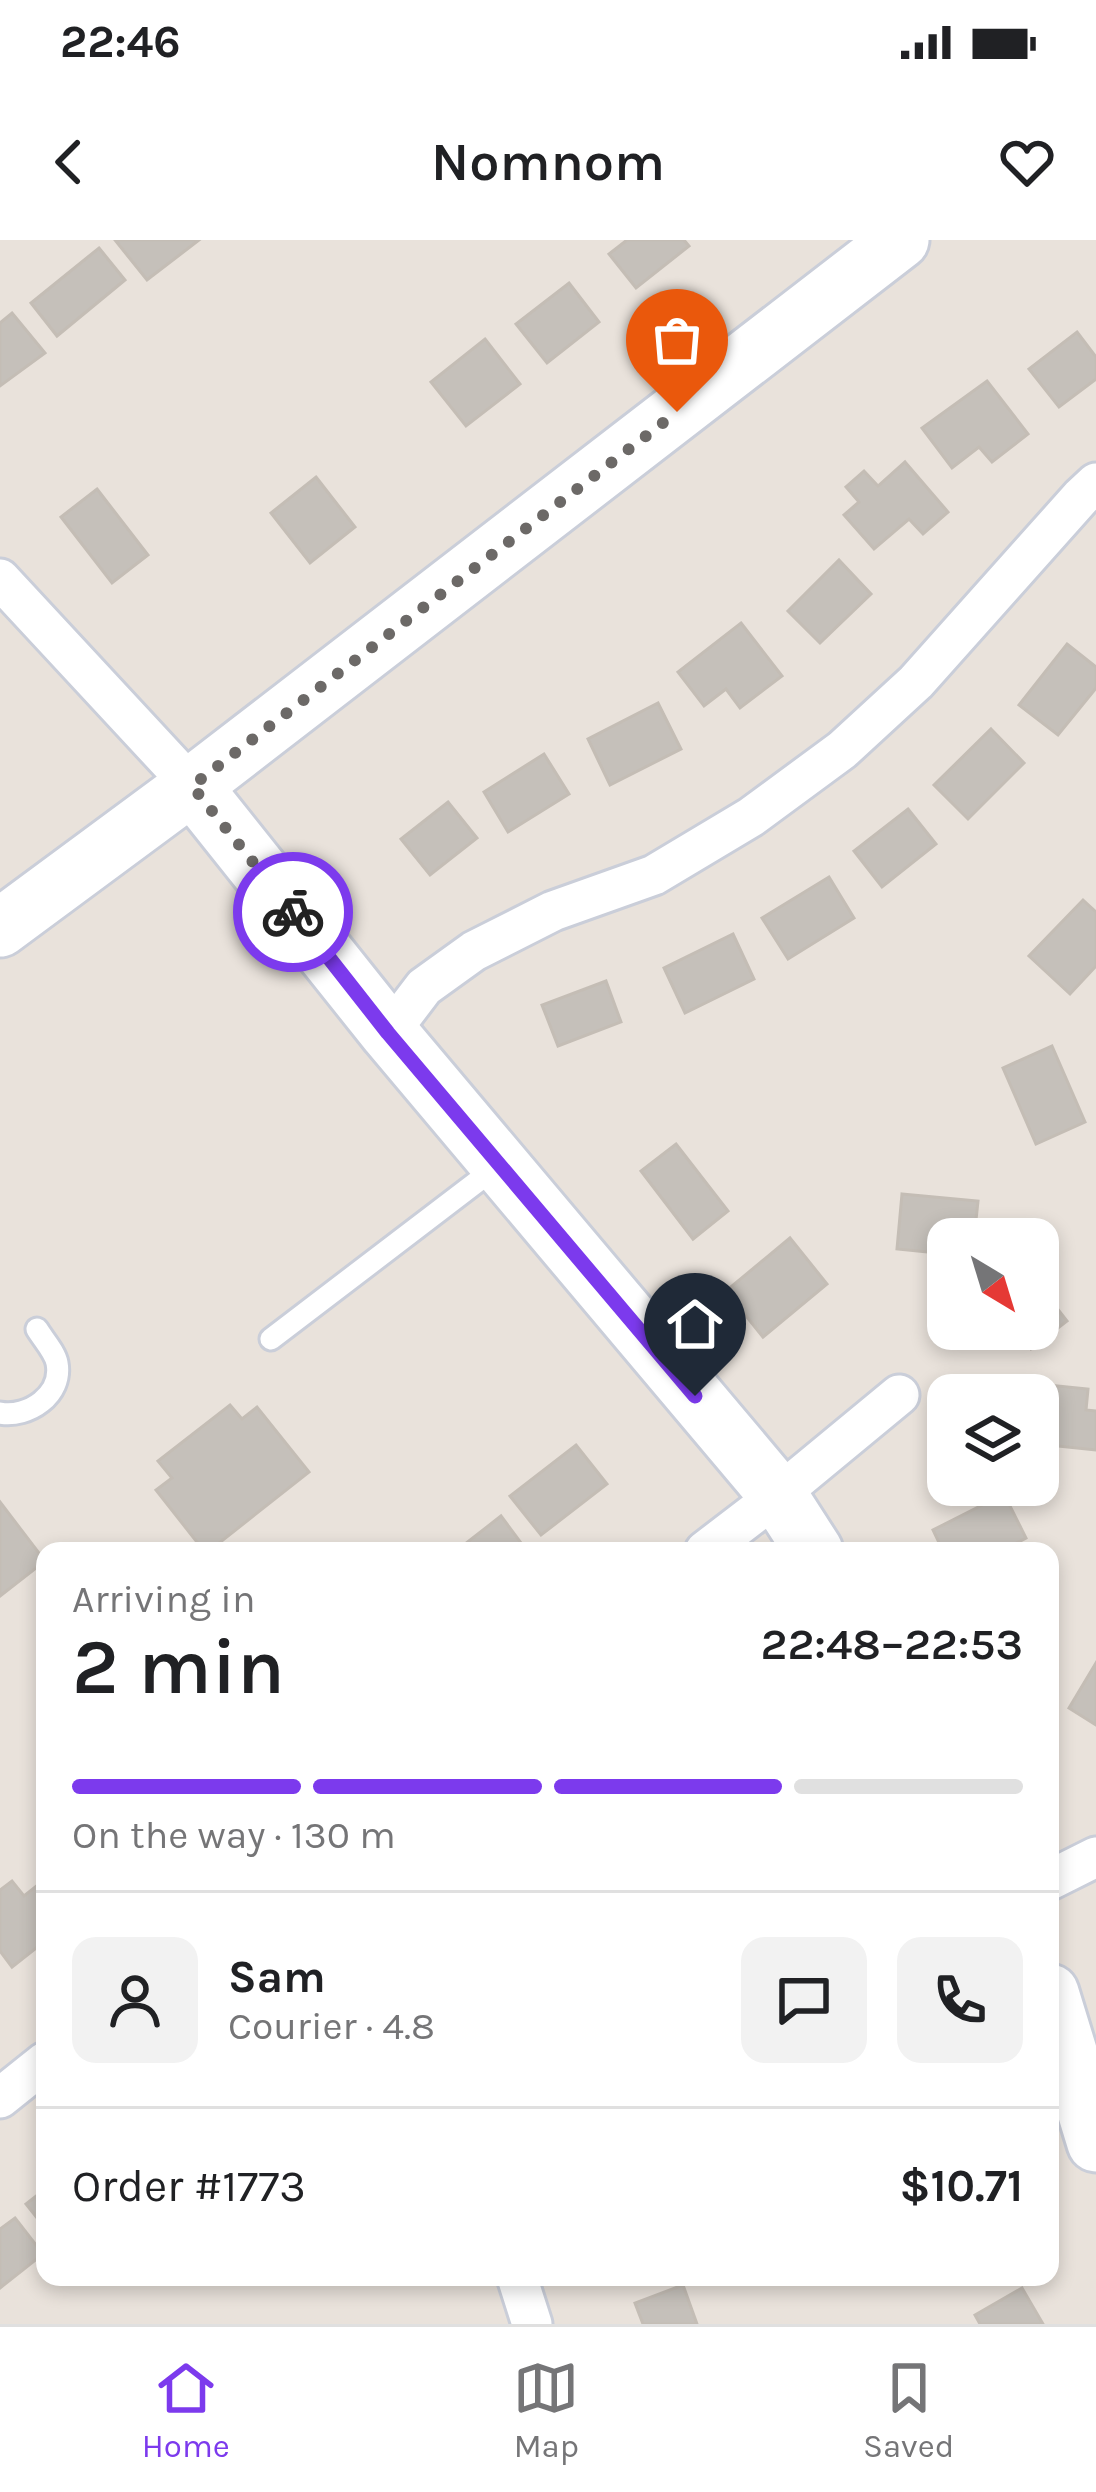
<!DOCTYPE html>
<meta charset="utf-8">
<style>
:root{--surface:#fff;--page:#f2f2f2;--text:#202124;--muted:#757577;--line:#e0e0e0;--accent:#7c3aed}
body{margin:0;font-family:Karla,sans-serif;background:var(--page);color:var(--text);height:100vh;display:flex;flex-direction:column;font-size:45px;white-space:nowrap}
*{box-sizing:border-box;margin:0}
p{font-size:39px;color:var(--muted)}
.icon{flex:none;width:66px;height:66px;fill:none;stroke:currentColor;stroke-width:2;stroke-linecap:round;stroke-linejoin:round}
.map{position:relative;flex:1;overflow:hidden}
.sheet{position:absolute;left:36px;top:1302px;width:1023px;height:744px;display:flex;flex-direction:column;background:var(--surface);border-radius:24px;box-shadow:0 6px 18px #0003}
.sheet>*{flex:none}
.needle{width:78px;rotate:142deg}
.fabs{position:absolute;left:927px;top:978px;display:grid;gap:24px}
.fabs a{display:grid;place-items:center;width:132px;height:132px;border-radius:24px;background:var(--surface);box-shadow:0 6px 18px #0003;font-size:60px}
.pin{position:absolute;display:grid;place-items:center;width:102px;height:102px;color:#fff;margin:-123px -51px;border-radius:50% 50% 50% 0;rotate:-45deg;box-shadow:0 0 12px #0007}
.pin .icon{rotate:45deg}
.courier{position:absolute;display:grid;place-items:center;width:120px;height:120px;margin:-60px;border:9px solid #7c3aed;border-radius:50%;background:#fff;color:#222;box-shadow:0 3px 15px #0007}
.summary em{font-style:normal;font-weight:600}
.summary div{display:flex;flex-direction:column-reverse}
.summary{display:flex;align-items:center;justify-content:space-between;height:204px;padding:0 36px}
h1{font-size:78px;font-weight:600;line-height:90px}
.bar{display:grid;grid-template-columns:repeat(4,1fr);gap:18px 12px;align-content:center;height:144px;padding:0 36px}
.bar i{height:15px;border-radius:9px;background:var(--line)}
.bar .active{background:var(--accent)}
.bar p{grid-column:span 4}
.line{display:flex;align-items:center;gap:30px;padding:0 36px;border-top:3px solid var(--line)}
.line div{flex:1}
.round{display:grid;place-items:center;flex:none;width:126px;height:126px;border-radius:24px;background:var(--page)}
.status{display:flex;justify-content:space-between;align-items:center;height:84px;padding:0 60px;background:var(--surface);direction:ltr}
.status svg{height:33px;fill:currentColor}
header{display:flex;justify-content:space-between;align-items:center;height:156px;padding:0 36px;background:var(--surface);font-size:54px;font-weight:600}
.tab-bar{display:flex;justify-content:space-around;align-items:center;height:168px;border-top:3px solid var(--line);background:var(--surface);font-size:33px;color:var(--muted)}
.tab-bar a{display:grid;justify-items:center;gap:6px}
.tab-bar .active{color:var(--accent)}
.map>svg:first-child{display:block}
</style>
<div class="status"><b>22:46</b><svg viewBox="0 0 49 12"><path d="M0 12V9h3v3zM5 12V6h3v6zM10 12V3h3v9zM15 12V0h3v12zM26 1h20v11H26zM47 4h2v5h-2z"/></svg></div>
<header><svg class="icon" aria-label="back" viewBox="0 0 24 24"><path d="M15 5l-7 7 7 7"/></svg>Nomnom<svg class="icon" aria-label="heart" viewBox="0 0 24 24"><path d="M12 20l-8-8c-3-5 5-10 8-4 3-6 11-1 8 4z"/></svg></header>
<div class="map">
<svg width="1096" height="2084" viewBox="0 0 1096 2084">
<rect width="100%" height="100%" fill="#e9e2db"/>
<g fill="#c5c0ba" stroke="#c4bdb5" stroke-width="3">
<path d="M 115,0 L 199,0 L 147,40 Z"/>
<path d="M 627,0 L 684,0 L 689,6 L 636,48 L 609,14 Z"/>
<path d="M 99,8 L 125,40 L 57,96 L 31,63 Z"/>
<path d="M 569,43 L 599,82 L 547,123 L 516,84 Z"/>
<path d="M 12,73 L 45,113 L 0,146 L 0,83 Z"/>
<path d="M 1077,92 L 1096,117 L 1096,139 L 1059,167 L 1029,129 Z"/>
<path d="M 485,99 L 520,144 L 466,186 L 431,142 Z"/>
<path d="M 987,141 L 1028,194 L 992,222 L 979,207 L 952,228 L 922,188 Z"/>
<path d="M 905,222 L 948,272 L 923,294 L 909,279 L 874,309 L 844,275 L 859,262 L 846,247 L 864,231 L 878,246 Z"/>
<path d="M 316,237 L 355,287 L 310,323 L 271,273 Z"/>
<path d="M 97,249 L 148,315 L 112,343 L 61,277 Z"/>
<path d="M 839,320 L 871,354 L 820,403 L 788,371 Z"/>
<path d="M 741,383 L 782,436 L 740,468 L 726,449 L 704,466 L 678,432 Z"/>
<path d="M 1067,404 L 1096,427 L 1096,448 L 1058,495 L 1019,465 Z"/>
<path d="M 658,463 L 681,509 L 610,545 L 588,499 Z"/>
<path d="M 991,489 L 1024,523 L 968,579 L 934,545 Z"/>
<path d="M 544,514 L 569,554 L 508,592 L 484,552 Z"/>
<path d="M 448,562 L 477,598 L 430,635 L 401,599 Z"/>
<path d="M 908,569 L 936,604 L 882,647 L 854,611 Z"/>
<path d="M 829,637 L 854,678 L 788,719 L 762,678 Z"/>
<path d="M 1083,660 L 1096,672 L 1096,726 L 1070,754 L 1029,716 Z"/>
<path d="M 733,694 L 754,739 L 685,773 L 664,728 Z"/>
<path d="M 606,741 L 621,782 L 558,806 L 542,765 Z"/>
<path d="M 1052,806 L 1085,882 L 1036,904 L 1003,828 Z"/>
<path d="M 676,904 L 728,971 L 693,999 L 641,931 Z"/>
<path d="M 902,954 L 978,961 L 974,999 L 948,999 L 948,1014 L 897,1009 Z"/>
<path d="M 790,998 L 827,1044 L 763,1097 L 726,1051 Z"/>
<path d="M 1038,1044 L 1067,1081 L 1031,1109 L 1016,1089 L 1038,1089 Z"/>
<path d="M 1038,1144 L 1088,1149 L 1086,1170 L 1096,1171 L 1096,1210 L 1038,1204 Z"/>
<path d="M 230,1165 L 242,1179 L 257,1167 L 309,1232 L 209,1311 L 204,1311 L 156,1250 L 172,1238 L 158,1221 Z"/>
<path d="M 576,1205 L 607,1244 L 541,1295 L 510,1256 Z"/>
<path d="M 1004,1254 L 1026,1298 L 1001,1311 L 943,1311 L 933,1290 Z"/>
<path d="M 0,1262 L 45,1321 L 0,1356 Z"/>
<path d="M 501,1276 L 527,1311 L 456,1311 Z"/>
<path d="M 1096,1423 L 1096,1485 L 1069,1468 Z"/>
<path d="M 44,1640 L 45,1701 L 12,1727 L 0,1711 L 0,1650 L 12,1641 L 24,1656 Z"/>
<path d="M 45,1949 L 45,1988 L 26,1964 Z"/>
<path d="M 15,1978 L 43,2014 L 0,2048 L 0,1989 Z"/>
<path d="M 683,2045 L 697,2084 L 643,2084 L 635,2063 Z"/>
<path d="M 1022,2048 L 1043,2084 L 980,2084 L 975,2075 Z"/>
</g>
<g fill="none" stroke-linecap="round" stroke-linejoin="round">
<g stroke="#caced9" stroke-width="27">
<g id="lane">
<path d="M 271,1099 L 499,925"/>
<path d="M 0,1173 C 28,1178 63,1155 57,1123 C 55,1112 43,1099 37,1089"/>
</g>
</g>
<g stroke="#caced9" stroke-width="45">
<g id="street">
<path d="M 0,339 L 192,546"/>
<path d="M 389,793 L 424,747 L 474,711 L 553,671 L 654,635 L 751,577 L 842,510 L 916,442 L 1081,257 L 1096,243"/>
<path d="M 705,1311 L 778,1255 L 899,1155"/>
<path d="M 1050,1640 L 1096,1617"/>
<path d="M 0,1858 L 45,1822"/>
<path d="M 517,2037 L 532,2084"/>
</g>
</g>
<g stroke="#caced9" stroke-width="63">
<g id="secondary">
<path d="M 192,546 L 389,793 L 778,1255 L 814,1311"/>
<path d="M 0,688 L 192,546 L 900,0"/>
<path d="M 1050,1753 L 1096,1903"/>
</g>
</g>
<use href="#lane" stroke="#fff" stroke-width="21"/>
<use href="#street" stroke="#fff" stroke-width="39"/>
<use href="#secondary" stroke="#fff" stroke-width="57"/>
</g>
<g fill="none" stroke-linecap="round" stroke-linejoin="round">
<path stroke="#6c6967" stroke-width="12" stroke-dasharray="0 21.6" d="M 293,672 L 192,546 L 677,172"/>
<path stroke="#7c3aed" stroke-width="15" d="M 293,672 L 388,793 L 695,1156"/>
</g>
</svg>
<div class="fabs">
<a><svg class="needle" viewBox="-14 -14 28 28"><path d="M0-13l5 13h-10z" fill="#e53935"/><path d="M0 13l5-13h-10z" fill="#757577"/></svg></a>
<a><svg class="icon" aria-label="layers" viewBox="0 0 24 24"><path d="M12 4l9 5-9 5-9-5zM3 14l9 5 9-5"/></svg></a>
</div>
<div class="pin" style="left:677px;top:172px;background:#ea580c"><svg class="icon" aria-label="bag" viewBox="0 0 24 24"><path d="M5 8h14l-1 12H6zM9 8a3 3 0 0 1 6 0"/></svg></div>
<div class="pin" style="left:695px;top:1156px;background:#1f2937"><svg class="icon" aria-label="home" viewBox="0 0 24 24"><path d="M3 11l9-7 9 7M6 9v11h12V9"/></svg></div>
<div class="courier" style="left:293px;top:672px"><svg class="icon" aria-label="bike" viewBox="0 0 24 24"><circle cx="6" cy="16" r="4"/><circle cx="18" cy="16" r="4"/><path d="M6 16l4-8h5l3 8M10 8l3 8H6M13 5h3"/></svg></div>
<section class="sheet">
<div class="summary"><div><h1>2 min</h1><p>Arriving in</p></div><em>22:48–22:53</em></div>
<div class="bar"><i class="active"></i><i class="active"></i><i class="active"></i><i></i><p>On the way · 130 m</p></div>
<div class="line" style="height:216px"><a class="round"><svg class="icon" aria-label="person" viewBox="0 0 24 24"><circle cx="12" cy="8" r="4"/><path d="M4 21q1-7 8-7t8 7"/></svg></a><div><b>Sam</b><p>Courier · 4.8</p></div><a class="round"><svg class="icon" aria-label="chat" viewBox="0 0 24 24"><path d="M4 5h16v11H9l-5 4z"/></svg></a><a class="round"><svg class="icon" aria-label="phone" viewBox="0 0 24 24"><path d="M5 4h4l2 5-3 2q2 4 5 5l2-3 5 2v4C11 20 4 13 5 4z"/></svg></a></div>
<div class="line" style="height:156px"><div>Order #1773</div><b>$10.71</b></div>
</section>
</div>
<nav class="tab-bar">
<a class="active"><svg class="icon" aria-label="home" viewBox="0 0 24 24"><path d="M3 11l9-7 9 7M6 9v11h12V9"/></svg>Home</a>
<a><svg class="icon" aria-label="map" viewBox="0 0 24 24"><path d="M3 6l6-2 6 2 6-2v14l-6 2-6-2-6 2zM9 4v14M15 6v14"/></svg>Map</a>
<a><svg class="icon" aria-label="saved" viewBox="0 0 24 24"><path d="M7 4h10v16l-5-4-5 4z"/></svg>Saved</a>
</nav>
